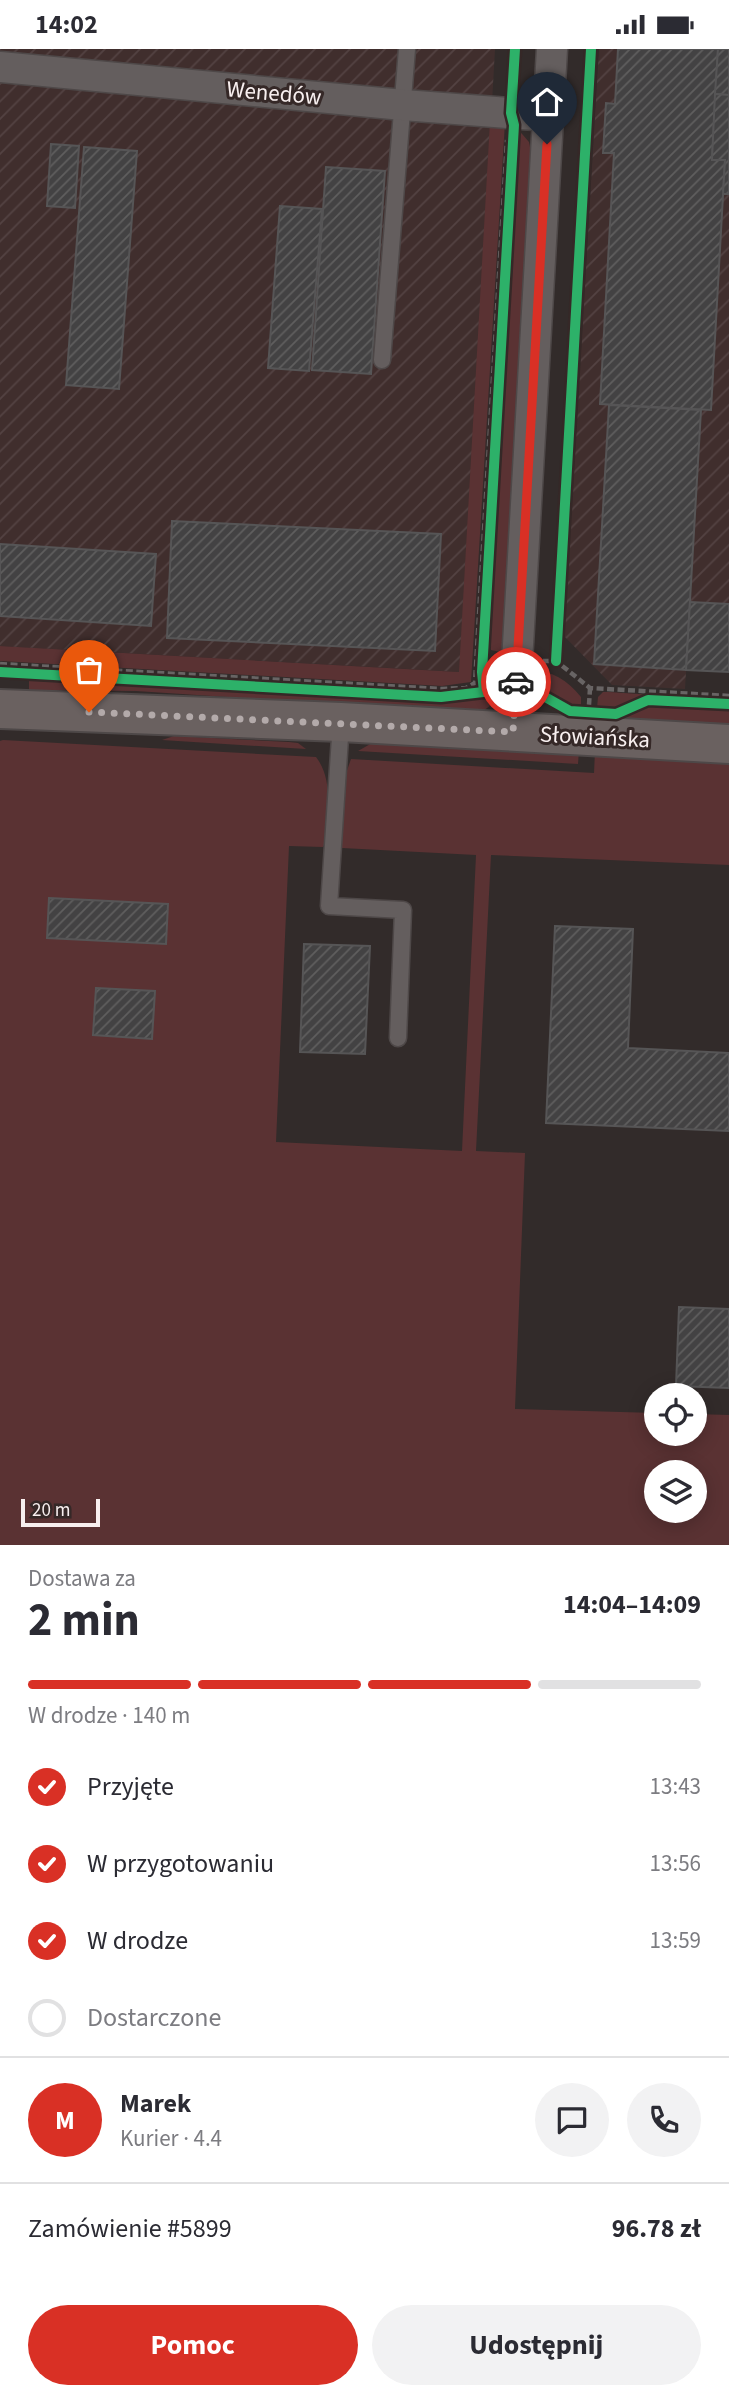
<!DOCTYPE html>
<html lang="pl">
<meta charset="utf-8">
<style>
:root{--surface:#fff;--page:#f2f2f3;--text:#2b2b33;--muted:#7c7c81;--line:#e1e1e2;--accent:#d93025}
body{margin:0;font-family:"Source Sans 3",sans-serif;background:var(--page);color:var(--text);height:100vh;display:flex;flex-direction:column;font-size:26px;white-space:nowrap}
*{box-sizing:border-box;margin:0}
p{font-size:23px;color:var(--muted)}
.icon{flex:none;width:38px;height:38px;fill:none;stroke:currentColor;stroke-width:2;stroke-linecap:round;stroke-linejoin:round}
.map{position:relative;height:1496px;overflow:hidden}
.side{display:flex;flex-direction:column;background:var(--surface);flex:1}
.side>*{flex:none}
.controls{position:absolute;left:644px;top:1334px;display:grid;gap:14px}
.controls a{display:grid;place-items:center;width:63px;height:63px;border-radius:50%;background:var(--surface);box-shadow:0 4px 18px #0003;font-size:35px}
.scale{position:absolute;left:21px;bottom:18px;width:79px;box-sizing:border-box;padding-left:7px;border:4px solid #f8efef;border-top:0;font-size:19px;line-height:24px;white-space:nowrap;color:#f8efef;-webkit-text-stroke:5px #352827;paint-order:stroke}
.pin{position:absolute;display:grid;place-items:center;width:60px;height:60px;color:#fff;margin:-72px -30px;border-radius:50% 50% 50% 0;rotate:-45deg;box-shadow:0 0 7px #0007}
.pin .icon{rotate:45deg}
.courier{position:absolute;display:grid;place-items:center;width:70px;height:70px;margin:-35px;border:5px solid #d93025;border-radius:50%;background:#fff;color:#222;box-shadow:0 2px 9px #0007}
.head em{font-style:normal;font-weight:700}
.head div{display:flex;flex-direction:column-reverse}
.head{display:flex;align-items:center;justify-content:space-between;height:119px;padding:0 28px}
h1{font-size:46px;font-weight:700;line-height:52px}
.bar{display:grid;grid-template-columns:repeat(4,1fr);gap:10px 7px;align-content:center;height:84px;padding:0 28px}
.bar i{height:9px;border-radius:5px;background:var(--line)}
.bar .active{background:var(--accent)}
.bar p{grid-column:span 4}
.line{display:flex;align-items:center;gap:18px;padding:0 28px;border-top:2px solid var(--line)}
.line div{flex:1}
.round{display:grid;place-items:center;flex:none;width:74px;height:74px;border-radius:37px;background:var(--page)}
ol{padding:0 28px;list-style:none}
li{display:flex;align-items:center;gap:21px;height:77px}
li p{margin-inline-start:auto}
li .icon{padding:7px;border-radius:50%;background:var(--accent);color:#fff;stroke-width:4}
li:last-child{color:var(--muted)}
li i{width:38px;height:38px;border:4px solid var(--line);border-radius:50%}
.primary-button{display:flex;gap:14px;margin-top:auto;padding:14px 28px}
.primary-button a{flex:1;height:80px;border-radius:42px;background:var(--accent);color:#fff;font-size:28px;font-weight:700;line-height:80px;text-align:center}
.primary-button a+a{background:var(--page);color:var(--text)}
.status{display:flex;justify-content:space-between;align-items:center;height:49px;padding:0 35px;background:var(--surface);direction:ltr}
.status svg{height:19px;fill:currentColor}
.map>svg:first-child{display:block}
</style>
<div class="status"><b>14:02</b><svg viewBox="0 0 49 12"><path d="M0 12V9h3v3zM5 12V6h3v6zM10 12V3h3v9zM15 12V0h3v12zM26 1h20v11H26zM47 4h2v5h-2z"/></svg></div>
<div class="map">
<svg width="729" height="1496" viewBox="0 0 729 1496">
<defs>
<pattern id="industrial-furrows" width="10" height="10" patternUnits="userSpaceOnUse" patternTransform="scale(1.75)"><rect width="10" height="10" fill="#402e2d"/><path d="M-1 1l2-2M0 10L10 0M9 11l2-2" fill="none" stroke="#534242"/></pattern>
<pattern id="building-hatch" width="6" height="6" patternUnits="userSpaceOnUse" patternTransform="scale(1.75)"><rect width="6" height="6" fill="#434243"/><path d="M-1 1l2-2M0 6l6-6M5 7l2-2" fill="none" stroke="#5f5e5e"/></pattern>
</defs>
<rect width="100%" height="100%" fill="#322b2a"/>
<g fill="url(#industrial-furrows)">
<path d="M 0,0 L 495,0 L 460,623 L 0,597 Z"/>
<path d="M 599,0 L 729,0 L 729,555 L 690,554 L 685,640 L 612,636 L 564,587 Z"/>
</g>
<g fill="#5a3233" fill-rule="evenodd">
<path d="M 490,72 L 505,73 L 471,633 L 442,637 L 0,612 L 0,597 L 459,623 Z"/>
<path d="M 516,78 L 529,93 L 533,112 L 505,604 L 491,601 L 487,596 Z"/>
<path d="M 531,621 C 553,622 567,631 581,648 L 581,658 C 562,655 550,639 530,638 Z"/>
<path d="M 29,629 L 440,653 L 456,653 L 498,647 L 494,654 L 483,662 L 337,660 L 274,651 L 212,647 L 136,642 L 29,641 Z"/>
<path d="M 603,643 L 609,643 L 654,646 L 647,646 L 620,658 L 597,659 L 598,648 Z"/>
<path d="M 650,656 L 729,659 L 729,681 L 616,669 Z"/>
<path d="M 174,687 L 289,693 L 298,694 L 306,700 L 162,691 Z"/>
<path d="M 3,691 L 316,708 C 334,731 327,764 326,792 L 323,798 L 289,797 L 276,1093 L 462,1102 L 476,806 L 342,799 L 339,792 L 344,730 L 351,710 L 594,724 L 595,702 L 729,710 L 729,816 L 491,806 L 476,1102 L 525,1104 L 515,1360 L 656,1364 L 656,1384 L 695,1384 L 695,1365 L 729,1366 L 729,1496 L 0,1496 L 0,692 ZM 656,1423 L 695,1423 L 695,1461 L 656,1461 Z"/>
<path d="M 372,694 L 579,701 L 578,715 L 358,702 Z"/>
</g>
<g fill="url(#building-hatch)" stroke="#565556" stroke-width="2">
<path d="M 618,0 L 718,0 L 712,111 L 725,111 L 711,361 L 600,355 L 614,104 L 603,104 L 606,54 L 615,55 Z"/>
<path d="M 718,0 L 729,0 L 729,46 L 715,45 Z"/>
<path d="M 715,45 L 729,46 L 729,145 L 723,145 L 725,111 L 712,111 Z"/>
<path d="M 51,95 L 79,97 L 75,159 L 47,157 Z"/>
<path d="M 84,98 L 137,102 L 119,340 L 66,336 Z"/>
<path d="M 326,118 L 385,122 L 371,325 L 312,321 Z"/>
<path d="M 280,157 L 322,160 L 309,322 L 268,319 Z"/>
<path d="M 609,356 L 701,361 L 686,621 L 594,615 Z"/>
<path d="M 172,472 L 441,485 L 435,602 L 167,589 Z"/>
<path d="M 0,495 L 156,505 L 151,577 L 0,567 Z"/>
<path d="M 690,553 L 729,555 L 729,623 L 686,621 Z"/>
<path d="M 49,849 L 168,855 L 166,895 L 47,889 Z"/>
<path d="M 555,877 L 633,880 L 628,999 L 729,1004 L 729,1082 L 546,1074 Z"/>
<path d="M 304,895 L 370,897 L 365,1005 L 300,1003 Z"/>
<path d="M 96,939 L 155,942 L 152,990 L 93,986 Z"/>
<path d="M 679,1258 L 729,1260 L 729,1339 L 676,1337 Z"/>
</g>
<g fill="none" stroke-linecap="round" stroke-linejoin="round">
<g stroke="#4e4848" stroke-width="19">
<g id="lane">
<path d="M 382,311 L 407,0"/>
<path d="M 341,673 L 329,857 L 403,861 L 398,989"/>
</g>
</g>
<g stroke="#4e4848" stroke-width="33">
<g id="street">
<path d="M 0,18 L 403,56 L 548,67"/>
<path d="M 513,683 L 552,0"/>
</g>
</g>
<g stroke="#4e4848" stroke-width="42">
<path id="secondary" d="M 0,660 L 341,673 L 729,695"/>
</g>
<g stroke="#686464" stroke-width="4.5" stroke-dasharray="7 3.5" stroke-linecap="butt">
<path d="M 543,612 L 556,612 L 590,639 L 729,647"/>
<path d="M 0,615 L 441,640 L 466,639 L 475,634 L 507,91"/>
<path d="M 589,656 L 590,639"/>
</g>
<use href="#lane" stroke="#645e5e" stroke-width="16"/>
<use href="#street" stroke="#645e5e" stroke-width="30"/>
<use href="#secondary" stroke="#6a6160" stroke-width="38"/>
<g stroke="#352827" stroke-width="15">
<g id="cycleway">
<path d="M 556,612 L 591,0"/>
<path d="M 0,623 L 441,648 L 500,641 L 538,644 L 570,662 L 616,665 L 648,651 L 729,655"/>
<path d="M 484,643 L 482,623 L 514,76 L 511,64 L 515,0"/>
</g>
</g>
<use href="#cycleway" stroke="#2db169" stroke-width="10"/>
</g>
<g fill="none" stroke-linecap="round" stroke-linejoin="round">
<path stroke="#b3aaaa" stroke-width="7" stroke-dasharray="0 12.6" d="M 89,663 L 513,683 L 516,633"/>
<path stroke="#d93025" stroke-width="9" d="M 516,633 L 547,95"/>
</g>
<g text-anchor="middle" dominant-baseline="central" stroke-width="6" stroke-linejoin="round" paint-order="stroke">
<g font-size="23" fill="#f8efef" stroke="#352827">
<text transform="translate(274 44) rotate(5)">Wenedów</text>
<text transform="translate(595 688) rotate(3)">Słowiańska</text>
</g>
</g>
</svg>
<div class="controls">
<a><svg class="icon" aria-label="locate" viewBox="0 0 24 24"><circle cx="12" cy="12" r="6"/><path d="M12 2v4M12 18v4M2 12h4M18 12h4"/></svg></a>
<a><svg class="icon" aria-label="layers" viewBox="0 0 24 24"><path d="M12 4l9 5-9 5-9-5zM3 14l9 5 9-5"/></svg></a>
</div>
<div class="scale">20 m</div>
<div class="pin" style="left:89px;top:663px;background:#ea580c"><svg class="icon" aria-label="bag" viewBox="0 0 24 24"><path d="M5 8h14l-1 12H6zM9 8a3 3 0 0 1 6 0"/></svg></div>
<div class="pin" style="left:547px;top:95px;background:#1f2937"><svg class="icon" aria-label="home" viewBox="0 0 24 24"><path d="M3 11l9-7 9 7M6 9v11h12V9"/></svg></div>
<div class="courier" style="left:516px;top:633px"><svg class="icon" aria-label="car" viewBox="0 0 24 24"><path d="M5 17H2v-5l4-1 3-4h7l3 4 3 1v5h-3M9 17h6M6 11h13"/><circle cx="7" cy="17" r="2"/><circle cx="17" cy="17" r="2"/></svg></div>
</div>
<section class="side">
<div class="head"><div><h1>2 min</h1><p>Dostawa za</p></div><em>14:04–14:09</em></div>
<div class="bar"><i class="active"></i><i class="active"></i><i class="active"></i><i></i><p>W drodze · 140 m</p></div>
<ol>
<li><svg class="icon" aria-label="check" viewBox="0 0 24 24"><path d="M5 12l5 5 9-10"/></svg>Przyjęte<p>13:43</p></li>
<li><svg class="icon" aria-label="check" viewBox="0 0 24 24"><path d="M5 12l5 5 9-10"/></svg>W przygotowaniu<p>13:56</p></li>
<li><svg class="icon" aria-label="check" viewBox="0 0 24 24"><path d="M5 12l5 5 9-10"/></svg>W drodze<p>13:59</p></li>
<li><i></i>Dostarczone</li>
</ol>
<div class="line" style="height:126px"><b class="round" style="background:var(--accent);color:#fff">M</b><div><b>Marek</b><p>Kurier · 4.4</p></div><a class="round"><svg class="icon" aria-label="chat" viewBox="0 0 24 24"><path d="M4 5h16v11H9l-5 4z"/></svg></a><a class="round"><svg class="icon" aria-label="phone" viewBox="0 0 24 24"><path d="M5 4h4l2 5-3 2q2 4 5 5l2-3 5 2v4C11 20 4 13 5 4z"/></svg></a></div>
<div class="line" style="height:91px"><div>Zamówienie #5899</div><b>96.78 zł</b></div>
<div class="primary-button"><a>Pomoc</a><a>Udostępnij</a></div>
</section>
